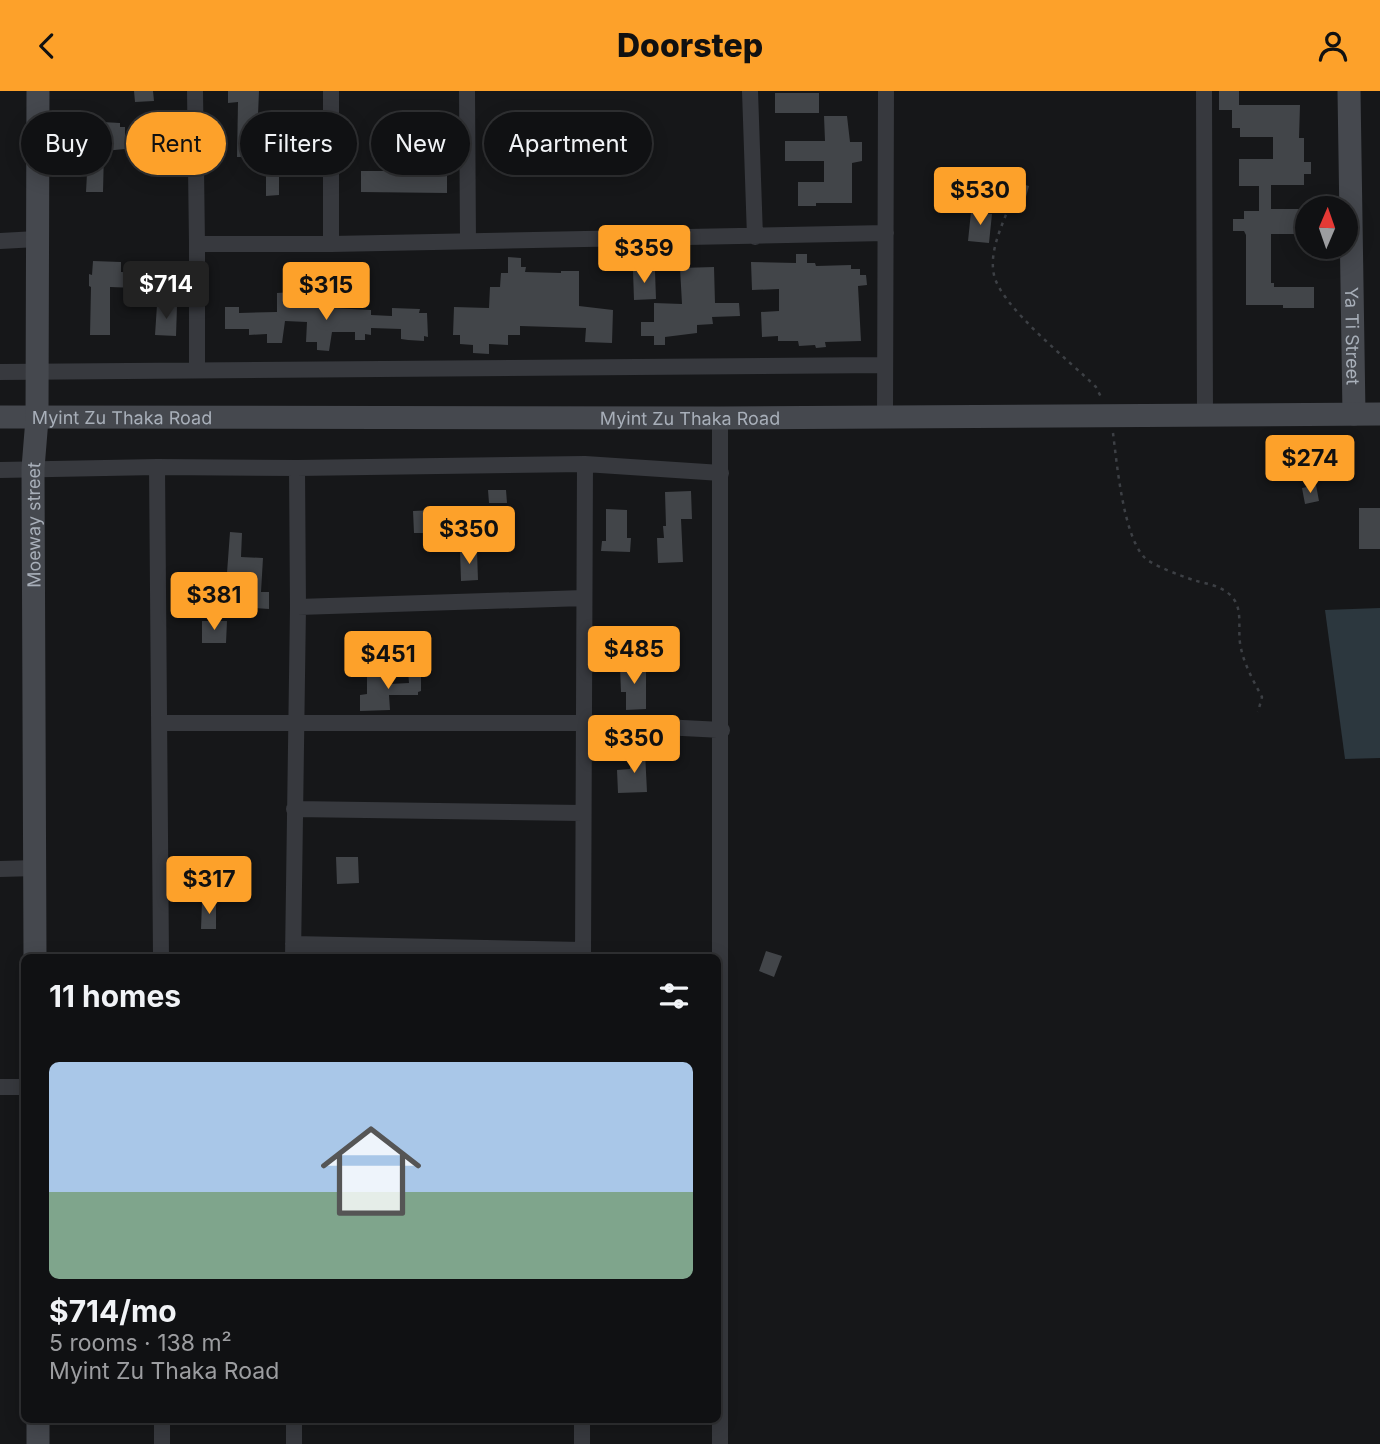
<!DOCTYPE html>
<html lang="en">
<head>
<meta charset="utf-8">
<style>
  body { margin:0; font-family:Inter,sans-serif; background:#191a1c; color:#f1f3f6; height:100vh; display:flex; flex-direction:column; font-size:26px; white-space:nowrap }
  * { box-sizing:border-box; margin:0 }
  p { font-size:23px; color:#9c9da0 }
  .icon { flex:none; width:38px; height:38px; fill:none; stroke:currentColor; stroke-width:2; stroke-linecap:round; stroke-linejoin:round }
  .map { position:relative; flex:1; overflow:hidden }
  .panel { position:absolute; left:21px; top:863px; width:700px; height:469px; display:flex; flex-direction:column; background:#101113; border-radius:10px; box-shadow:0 4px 18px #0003,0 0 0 2px #303133 }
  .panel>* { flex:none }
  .hud { position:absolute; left:21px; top:21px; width:700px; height:63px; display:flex; gap:14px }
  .needle { width:46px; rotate:2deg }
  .controls { position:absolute; left:1295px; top:105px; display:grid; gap:14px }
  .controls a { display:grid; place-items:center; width:63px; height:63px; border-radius:50%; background:#101113; box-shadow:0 4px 18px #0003,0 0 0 2px #303133; font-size:35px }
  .price { position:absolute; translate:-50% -60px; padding:0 16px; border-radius:7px; background:#fda12a; color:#111; font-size:23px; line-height:46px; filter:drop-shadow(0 2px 4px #0008) }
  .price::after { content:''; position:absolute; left:50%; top:42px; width:21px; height:16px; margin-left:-10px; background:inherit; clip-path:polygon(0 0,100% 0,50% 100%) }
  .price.selected { background:#222; color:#fff }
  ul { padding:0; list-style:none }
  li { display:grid; align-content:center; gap:14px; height:371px; padding:0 28px }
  li span { display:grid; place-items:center; height:217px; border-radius:10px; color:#555 }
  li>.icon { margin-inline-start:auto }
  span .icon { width:126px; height:126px; fill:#fffc; stroke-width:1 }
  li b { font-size:30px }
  h2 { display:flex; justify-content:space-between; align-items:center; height:84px; padding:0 28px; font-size:30px }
  .pill { padding:0 24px; border-radius:32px; background:#101113; box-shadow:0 4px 18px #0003,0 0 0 2px #303133; font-size:24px; line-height:63px }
  .pill.selected { background:#fda12a; color:#111 }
  header { display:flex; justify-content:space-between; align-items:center; height:91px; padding:0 28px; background:#fda12a; color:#111; font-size:32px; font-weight:800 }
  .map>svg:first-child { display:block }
</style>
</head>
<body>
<header><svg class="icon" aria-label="back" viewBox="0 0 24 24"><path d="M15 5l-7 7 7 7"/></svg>Doorstep<svg class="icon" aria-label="person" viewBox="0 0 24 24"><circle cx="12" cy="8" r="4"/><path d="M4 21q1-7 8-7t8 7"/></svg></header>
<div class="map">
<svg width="1380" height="1353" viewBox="0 0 1380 1353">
  <rect width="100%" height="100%" fill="#161719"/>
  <path fill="#2c373e" d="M1380,517v150l-35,1 -20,-149z"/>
  <path fill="#424549" d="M134,0h19l1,10 -19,1z
    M228,0h31l-2,48 40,1v8h3v16l-21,2v29l-13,1v-39h-29l1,-55 -10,1z
    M1219,0h20v14h61l-1,33h5v24h7v12h-7v11h-33v24h36v25h-36v49h3v4h40v21h-31v-3h-37v-70l-2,-4h-11v-12h11v-8h15v-25h-20v-27h34v-22h-33v-9h-8v-18h-13z
    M775,2h44v20h-44z
    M824,25h23l3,26h12v19l-10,2v40h-36v3h-18v-24h26v-21h-39v-20h40z
    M102,31l18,1v4h5v22l-21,2 -1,41h-17l3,-56h5v-7h8z
    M361,80h86v22l-86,-1z
    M1007,89l22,6 -5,18 -32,-9 3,-12 11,2z
    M971,121l21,2 -3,29 -21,-2z
    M796,163h11v9h8l1,3 35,-1v4h9v6h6l1,10 -9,1 3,55 -36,1 1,5 -10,1 -1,-3 -16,1 -1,-5h-20v-5l-16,1 -1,-25 18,-1v-22l-27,1 -1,-28 45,1z
    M508,166l13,1v9h5l-1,5 36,1v-2h18v35l34,4 -1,33 -27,-1 1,-14 -66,-2v9h-12v10l-19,-1v10l-16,-1v-8l-13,-1v-9h-7l1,-28 35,1 1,-21h10l1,-14h7z
    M93,170l28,1v10l44,1v22l-29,-1v-6l-26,-1v48h-20l1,-48 -2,-1v-12l3,1z
    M714,176l1,36h24l1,13 -28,1 1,7 -16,1v8l-32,4v8h-11v-9h-13v-14h13v-19l28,1 -2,-36z
    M633,180h22l1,28 -22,1z
    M292,201v14l79,4v5l21,1v-8l28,1 -1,4h8l1,24 -4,-1v5l-16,-1 -7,-1v-10l-30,-1v7l-6,-1v6h-10v-8h-23l-3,19 -12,-1v-8h-11l1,-20 -22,-1 -3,22h-15v-9l-18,1v-6h-24v-22h14v6l38,-1v-19z
    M157,214l20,1 -1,30 -21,-1z
    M1316,394l3,16 -14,3 -3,-16z
    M488,399h18l1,13h-18z
    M691,400l1,28h-11l2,43 -25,1 -1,-25h7l-1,-12h3l-1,-34z
    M1359,417h21v41h-21z
    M606,418l21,1v28h4l-1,14 -29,-1 1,-10h4z
    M435,419l1,23h-22l-1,-22z
    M230,441l12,1 -1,24 22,1 -2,34h8v17l-15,-1 -1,9 -20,-1v-21h-31v-21l25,-1z
    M460,460h17l1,29 -17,1z
    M202,530h25l-1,22h-24z
    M646,574v44l-20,1v-18h-5l-1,-26z
    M408,580h13v20l-3,1v3h-29l1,15 -30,1v-16l7,-1v-18l21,-1 1,9 20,-1z
    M631,661h14l2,40 -29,1 -1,-23 13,-1z
    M336,766h22l1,26 -22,1z
    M202,811h14v27h-15z
    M766,860l16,5 -8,21 -15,-6z"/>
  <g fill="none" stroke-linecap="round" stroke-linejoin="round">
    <path stroke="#3d4045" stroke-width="2.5" stroke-dasharray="3.5 5" stroke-linecap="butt" d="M1009,116c-8,21 -20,45 -15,68 7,32 77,87 102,112l5,10
      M1113,342c4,31 10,101 31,124 7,8 38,19 49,23 14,4 33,6 42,21 7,12 3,28 5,42 3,20 13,37 22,54l-4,15"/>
    <path stroke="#37393e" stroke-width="16" d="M195,0l2,153
      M467,0l1,149
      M750,0l5,146
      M1204,0l1,325
      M0,150l37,-2
      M331,153v-153
      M197,278v-125h134l555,-11
      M0,281l885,-7
      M885,326l1,-326
      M157,376l4,490
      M0,379l157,-3 140,1 288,-4 136,9
      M298,516l286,-9
      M160,632h424l138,7
      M294,718l289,4
      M0,778l36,-1
      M293,853l290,6
      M293,866l5,-350 -1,-139
      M583,866l2,-493
      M0,996h24
      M162,1328v25
      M294,1353v-25
      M582,1353v-25
      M720,1353v-1026"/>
    <g stroke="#45484e" stroke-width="23">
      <path id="s1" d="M1349,0l5,323"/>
      <path id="s2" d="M0,326l720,1 660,-4"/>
      <path id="s3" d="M35,866l-2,-489 4,-49 1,-328"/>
      <path d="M38,1328v25"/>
    </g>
  </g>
  <g text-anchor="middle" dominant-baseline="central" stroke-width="7" stroke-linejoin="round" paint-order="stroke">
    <g font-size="18" fill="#a8afb9" stroke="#111214">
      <text stroke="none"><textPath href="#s1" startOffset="245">Ya Ti Street</textPath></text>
      <text stroke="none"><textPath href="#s2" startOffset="122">Myint Zu Thaka Road</textPath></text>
      <text stroke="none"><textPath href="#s2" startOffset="690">Myint Zu Thaka Road</textPath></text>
      <text stroke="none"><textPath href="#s3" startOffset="432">Moeway street</textPath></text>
    </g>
  </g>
</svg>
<div class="controls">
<a><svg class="needle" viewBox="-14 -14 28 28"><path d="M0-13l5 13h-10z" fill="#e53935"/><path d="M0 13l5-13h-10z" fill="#9c9da0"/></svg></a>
</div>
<b class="price" style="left:980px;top:136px">$530</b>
<b class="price" style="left:644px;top:194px">$359</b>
<b class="price selected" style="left:166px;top:230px">$714</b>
<b class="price" style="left:326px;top:231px">$315</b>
<b class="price" style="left:1310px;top:404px">$274</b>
<b class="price" style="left:469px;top:475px">$350</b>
<b class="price" style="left:214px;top:541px">$381</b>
<b class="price" style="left:634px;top:595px">$485</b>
<b class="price" style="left:388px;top:600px">$451</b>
<b class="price" style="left:634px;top:684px">$350</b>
<b class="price" style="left:209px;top:825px">$317</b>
<div class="hud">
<a class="pill">Buy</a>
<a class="pill selected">Rent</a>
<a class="pill">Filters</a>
<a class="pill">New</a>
<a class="pill">Apartment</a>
</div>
<section class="panel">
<h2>11 homes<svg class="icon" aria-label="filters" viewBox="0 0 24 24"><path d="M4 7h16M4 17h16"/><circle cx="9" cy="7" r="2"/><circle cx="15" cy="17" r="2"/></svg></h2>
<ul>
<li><span style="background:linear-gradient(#a9c7e8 60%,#7fa58c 0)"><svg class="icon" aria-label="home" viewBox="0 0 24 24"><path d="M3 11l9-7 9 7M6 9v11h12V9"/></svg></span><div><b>$714/mo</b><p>5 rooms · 138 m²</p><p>Myint Zu Thaka Road</p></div></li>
</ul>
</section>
</div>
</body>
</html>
